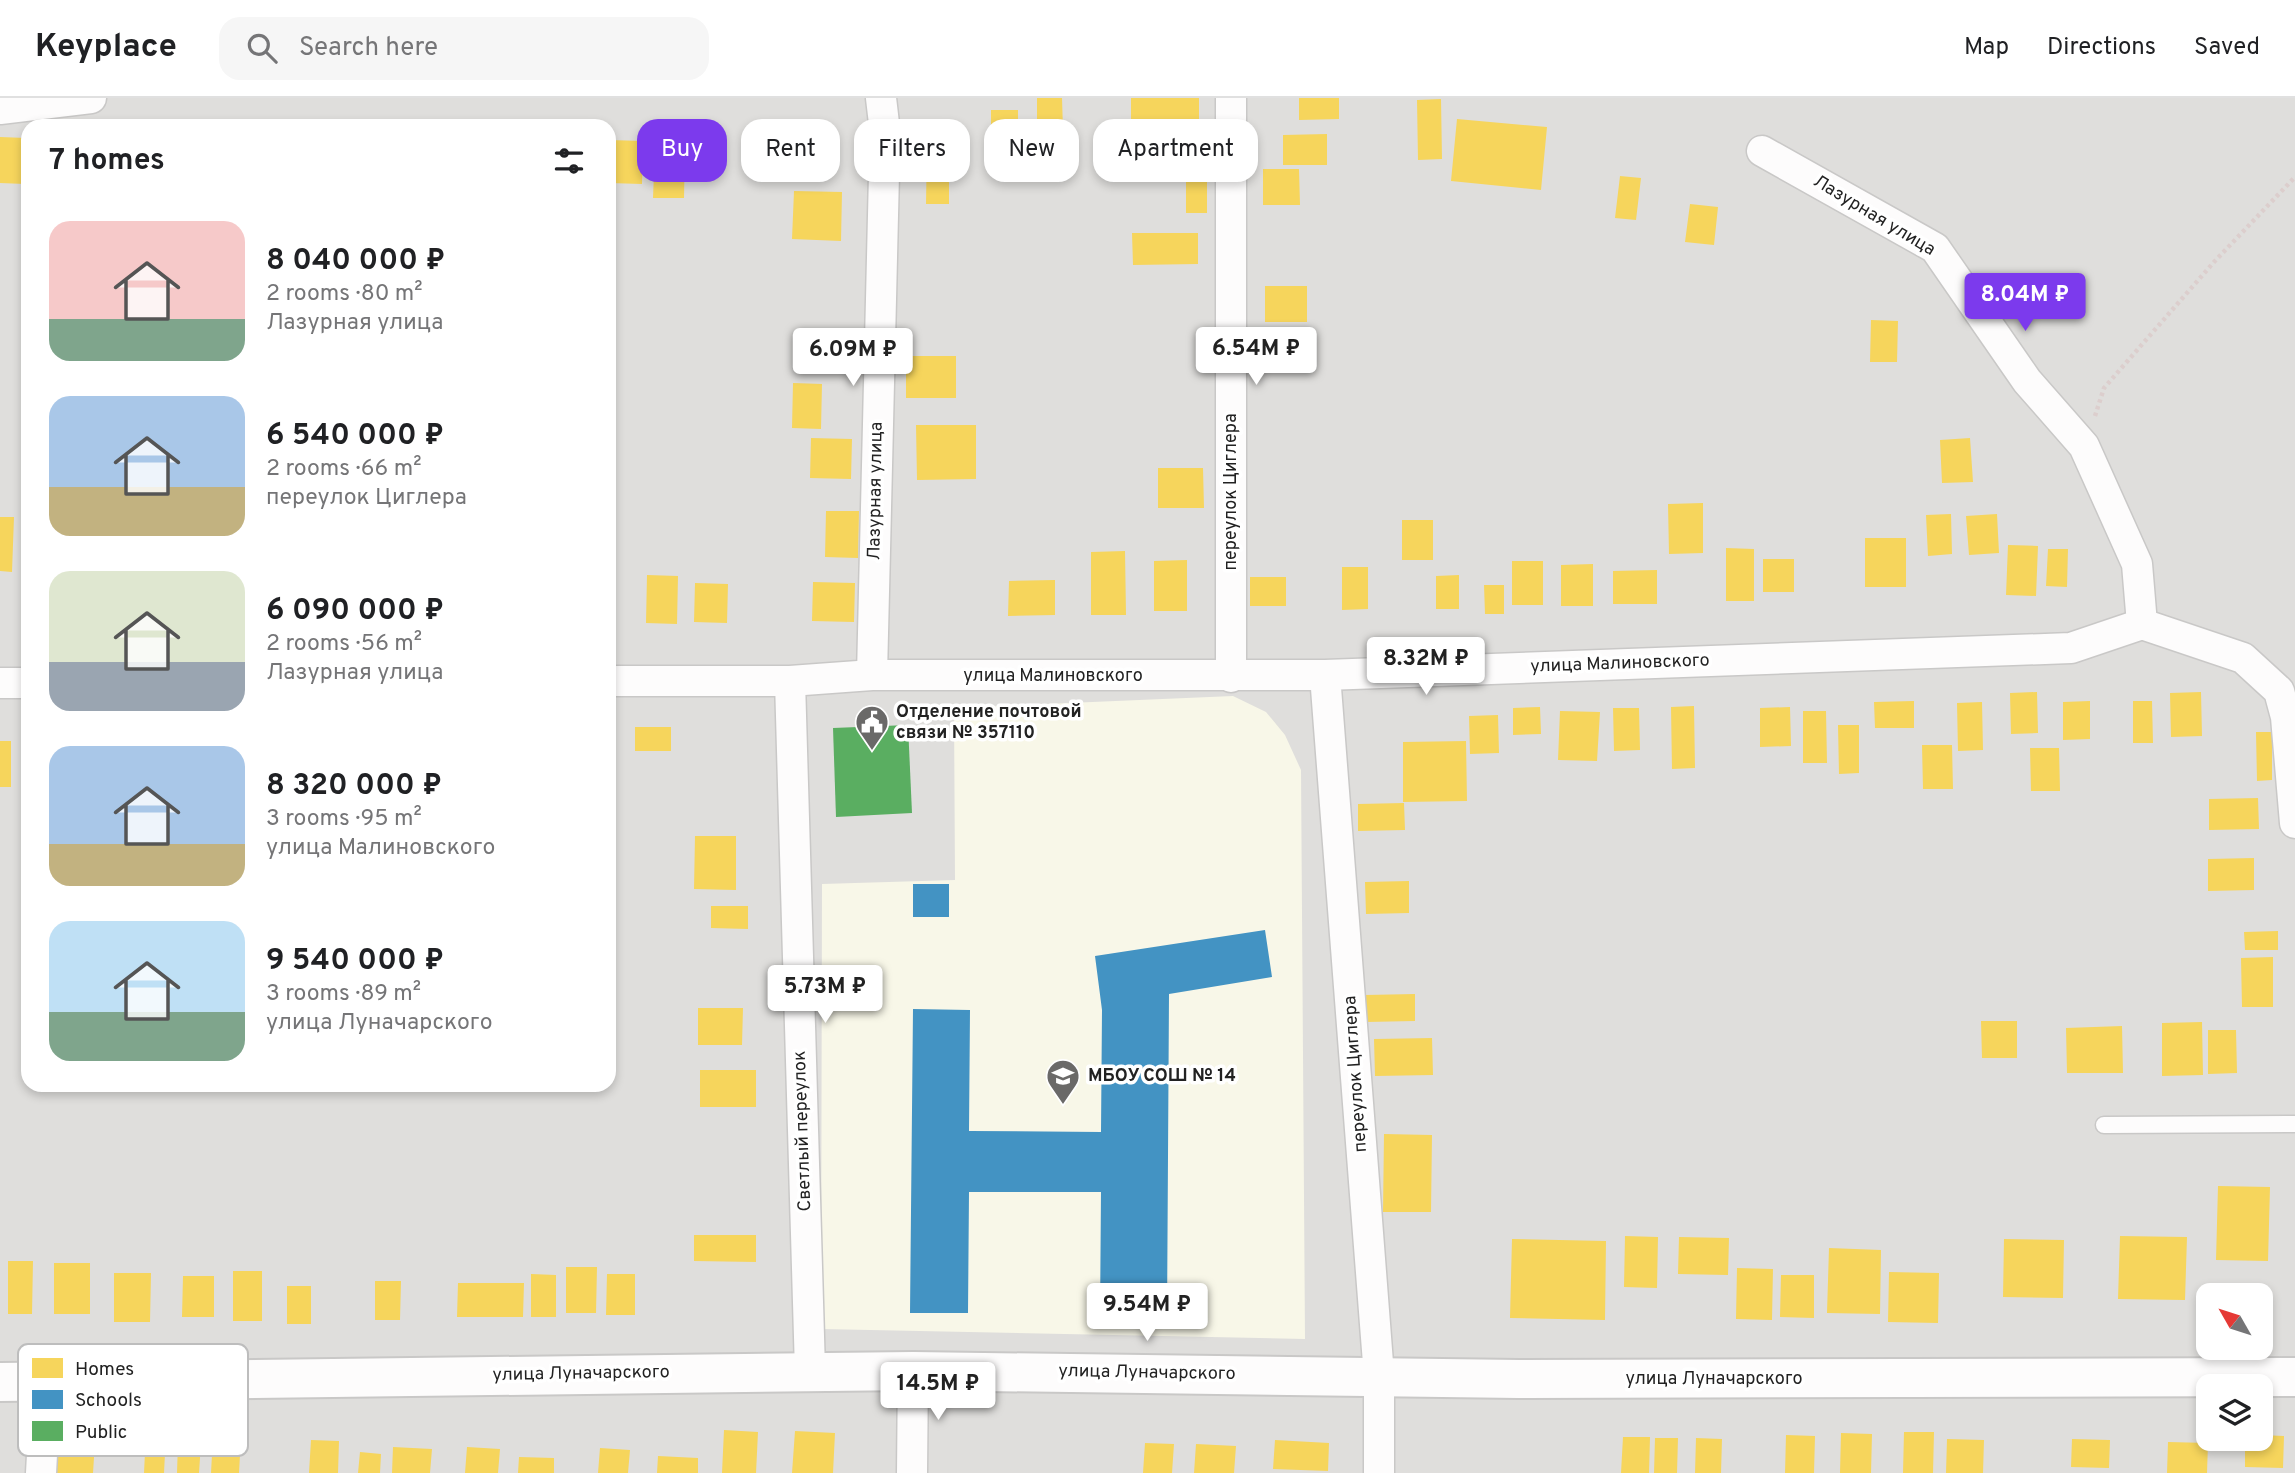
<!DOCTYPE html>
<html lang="en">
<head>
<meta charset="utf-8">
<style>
  body { margin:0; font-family:Overpass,sans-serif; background:#f6f6f6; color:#202124; height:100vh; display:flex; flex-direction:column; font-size:26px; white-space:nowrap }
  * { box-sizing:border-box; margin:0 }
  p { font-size:23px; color:#757577 }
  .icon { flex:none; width:38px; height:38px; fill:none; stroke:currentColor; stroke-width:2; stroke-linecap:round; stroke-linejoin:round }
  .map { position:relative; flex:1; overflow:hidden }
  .sheet { position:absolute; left:21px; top:21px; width:595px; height:973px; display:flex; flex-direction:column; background:#fff; border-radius:21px; box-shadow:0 4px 10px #0003 }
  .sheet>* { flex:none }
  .guide { position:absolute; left:637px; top:21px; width:665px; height:63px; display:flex; gap:14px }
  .needle { width:46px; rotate:309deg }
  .fabs { position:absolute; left:2196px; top:1185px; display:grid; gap:14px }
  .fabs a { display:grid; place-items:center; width:77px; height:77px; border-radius:14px; background:#fff; box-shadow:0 4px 10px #0003; font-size:35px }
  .price { position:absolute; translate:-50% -60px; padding:0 16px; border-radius:7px; background:#fff; color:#222; font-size:23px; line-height:46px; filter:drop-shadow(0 2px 4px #0008) }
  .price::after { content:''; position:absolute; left:50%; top:42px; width:21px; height:16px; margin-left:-10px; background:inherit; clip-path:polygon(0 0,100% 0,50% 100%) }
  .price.on { background:#7c3aed; color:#fff }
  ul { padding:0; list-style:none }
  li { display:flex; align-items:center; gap:21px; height:175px; padding:0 28px }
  li span { display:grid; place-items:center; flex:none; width:196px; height:140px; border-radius:21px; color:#555 }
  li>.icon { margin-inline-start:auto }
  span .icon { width:84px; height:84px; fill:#fffc; stroke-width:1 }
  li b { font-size:30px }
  h2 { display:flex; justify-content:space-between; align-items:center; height:84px; padding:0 28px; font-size:30px }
  .chip { padding:0 24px; border-radius:21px; background:#fff; box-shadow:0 4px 10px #0003; font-size:24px; line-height:63px }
  .chip.on { background:#7c3aed; color:#fff }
  header { display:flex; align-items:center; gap:42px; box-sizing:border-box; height:98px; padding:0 35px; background:#fff; border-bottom:2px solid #e0e0e0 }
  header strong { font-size:33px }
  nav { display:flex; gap:38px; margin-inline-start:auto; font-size:24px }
  .search { width:490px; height:63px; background:#f6f6f6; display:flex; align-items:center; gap:18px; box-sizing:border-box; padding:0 24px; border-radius:21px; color:#757577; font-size:26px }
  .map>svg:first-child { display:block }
</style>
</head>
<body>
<header>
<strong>Keyplace</strong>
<div class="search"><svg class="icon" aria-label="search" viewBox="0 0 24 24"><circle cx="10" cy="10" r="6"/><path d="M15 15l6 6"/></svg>Search here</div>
<nav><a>Map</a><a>Directions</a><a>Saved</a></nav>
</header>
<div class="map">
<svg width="2295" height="1375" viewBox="0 0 2295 1375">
  <rect width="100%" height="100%" fill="#f0eeeb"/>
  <path fill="#dfdedc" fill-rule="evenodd" d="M0,0h2295v1375h-2295zM28,28h581v959h-581zM2208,1197h53v53h-53zM2208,1288h53v52h-53z"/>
  <path fill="#f8f7e8" d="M1233,598l33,16 19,23 16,35 4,569 -484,-10 1,-445 133,-4 -1,-172z"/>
  <path fill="#f6d55c" d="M1037,0h25l1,31h-26z
    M1131,0h68v30l-68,1z
    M1299,0h40v21l-40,1z
    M1441,1l1,60 -24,1 -1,-60z
    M991,12h27v41h-27z
    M1457,21l90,8 -6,63 -90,-9z
    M799,36l35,1 -2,42h-34z
    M1327,36v31h-44v-30z
    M0,39l26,1 -1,46 -25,-1z
    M609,42l34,1 -1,43 -33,-1z
    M927,44h22v62h-23z
    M655,49l30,1 -1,50h-31z
    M1186,59h21v56h-21z
    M1263,71h36l1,36h-37z
    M1620,78l21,2 -5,42 -21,-2z
    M794,93l48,1 -1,49 -49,-2z
    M1690,106l28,3 -4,38 -29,-3z
    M1132,135h66v31l-65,1z
    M1265,188h42v36h-42z
    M1871,222l27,1 -1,41h-27z
    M906,258h50v42h-50z
    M793,285l29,1 -1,45 -29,-1z
    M916,327h60v54l-59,1z
    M811,340l41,1 -1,40 -41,-1z
    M1970,340l3,44 -31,1 -2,-43z
    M1158,370h45l1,40h-46z
    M1703,405v50l-34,1 -1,-50z
    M826,413h33l-1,47 -33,-1z
    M1951,416l1,40 -24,2 -2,-41z
    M1997,416l2,39 -30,2 -3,-39z
    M0,419h14l-2,55 -12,-1z
    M1402,422h31v40h-31z
    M1865,440h41v49h-41z
    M2008,447l30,1 -2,50 -30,-1z
    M1726,450l28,1v52h-28z
    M2048,451h20l-1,38 -21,-1z
    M1125,453l1,64h-35v-63z
    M1763,461h31v33h-31z
    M1187,462v51h-33v-50z
    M1512,463h31v44h-31z
    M1593,466v42h-32v-41z
    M1342,469h26v42l-26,1z
    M1657,472v34h-44v-33z
    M647,477l31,1 -1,48 -31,-1z
    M1459,477v34h-23v-33z
    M1250,479h36v29h-36z
    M1055,482v35l-47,1 1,-35z
    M813,484l42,1 -1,39 -42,-1z
    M695,485l33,1 -1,39 -33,-1z
    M23,487h5v50h-6z
    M1484,487h20v29h-19z
    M2037,594l1,41 -27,1 -1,-41z
    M2201,594l1,44 -31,1 -1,-44z
    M1914,603v27h-39l-1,-26z
    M2090,603v38l-27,1v-38z
    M2133,603h19l1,42h-20z
    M1982,604l1,48 -25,1 -1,-48z
    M1694,608l1,62 -23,1 -1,-62z
    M1540,609l1,27 -28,1v-27z
    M1790,609l1,39 -31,1v-39z
    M1613,610h26l1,42 -26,1z
    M1560,613l40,1 -3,49 -39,-1z
    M1803,613h23l1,52h-24z
    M1498,617l1,38 -29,1 -1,-38z
    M1838,627h21v48l-20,1z
    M635,629h36v24h-36z
    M2256,634h16v48l-15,1z
    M0,643h11v46h-11z
    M1466,643l1,60 -64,1v-60z
    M1922,647h30l1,44h-30z
    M2030,650h29l1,43h-29z
    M2258,700l1,31 -50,1v-31z
    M1404,705l1,27 -47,1v-27z
    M695,738h41v54l-42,-1z
    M2254,760v32l-46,1v-32z
    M1409,783v32l-43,1 -1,-32z
    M711,808h37v23l-37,-1z
    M2278,833v19h-33l-1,-18z
    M2273,859v50h-31l-1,-49z
    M1415,896v27l-49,1 -1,-27z
    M698,910h45l-1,37h-44z
    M1981,923h36v37h-35z
    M2202,924l1,53 -41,1v-53z
    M2122,928l1,47h-56l-1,-45z
    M2208,932h28l1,43 -29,1z
    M1432,940l1,37 -58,1 -1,-37z
    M700,972h56v37h-56z
    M1384,1036l48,1 -1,77h-48z
    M2218,1088l52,1 -2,74 -52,-1z
    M694,1137h62v27l-62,-1z
    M1625,1138l33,1 -1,51 -33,-1z
    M2120,1138l67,1 -2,63 -67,-1z
    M1679,1139l50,1 -1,37 -50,-1z
    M1512,1141l94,2 -1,79 -95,-2z
    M2004,1141l60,1 -1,58 -60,-1z
    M1829,1150l52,2 -1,64 -53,-1z
    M8,1163h25l-1,53h-24z
    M54,1165h36v51h-36z
    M566,1169h31l-1,46h-30z
    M1737,1170l36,1 -1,51 -36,-1z
    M233,1173h29v50h-29z
    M1889,1174l50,1 -1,50 -50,-1z
    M114,1175h37l-1,49h-36z
    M531,1176l25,1v42h-25z
    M607,1176h28v41h-29z
    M1781,1177h33v43l-34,-1z
    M183,1178h31v41h-32z
    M375,1183h26l-1,39h-25z
    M458,1185h66l-1,34h-66z
    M287,1188h24v38h-24z
    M724,1332l34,2 -2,41h-34z
    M795,1333l40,2 -2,40h-41z
    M146,1334l20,1 -2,40h-20z
    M1904,1334h30l-1,41h-30z
    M1841,1335l31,1 -1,39h-31z
    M1786,1337l29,1 -1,37h-29z
    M2261,1337l23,1 -1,32 -38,-1v-29h16z
    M213,1338l28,1 -2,36h-28z
    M1623,1339h27l-1,36h-28z
    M1655,1340h23l-1,35h-23z
    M1696,1340l26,1 -1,34h-26z
    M1947,1341l37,1 -1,33h-37z
    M2072,1341l38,1 -1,28 -38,-1z
    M57,1342l38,2 -2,31h-38z
    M311,1342l28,1 -1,32h-29z
    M1275,1342l54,3 -1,28 -55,-2z
    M178,1344l23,1 -2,30h-22z
    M2168,1344l40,1 -1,30h-40z
    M1145,1345l29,1 -2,29h-29z
    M1196,1346l40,2 -2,27h-40z
    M393,1349l39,2 -2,24h-38z
    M467,1349l33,2 -2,24h-33z
    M600,1350l30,2 -2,23h-30z
    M360,1354l21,2 -1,19h-22z
    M658,1358l40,2v15h-41z
    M519,1359l35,1v15h-36z"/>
  <path fill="#4393c3" d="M913,786h36v33h-36z
    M1265,832l7,47 -103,17 -2,325h-67l1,-127h-132l-1,121h-58l3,-304 57,1 -1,121 132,1 1,-122 -7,-54z"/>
  <path fill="#5aae61" d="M908,627l4,88 -76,4 -3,-89z"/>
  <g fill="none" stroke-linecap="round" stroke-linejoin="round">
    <defs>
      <path id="service" d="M2104,1027l191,-1"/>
      <path id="minor" d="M1231,0v579
        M0,11l91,-11
        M1762,53l173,97 92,133 57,65 53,118 5,60
        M872,577l13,-543 -4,-34
        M1325,577l54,701v97
        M609,583h181l82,-6h453l746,-27 71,-24 101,34 36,33 7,26 9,106
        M790,583l20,690
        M0,585h28
        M41,1375l5,-92
        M912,1375l1,-102"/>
      <path id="tertiary" d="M0,1284l913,-11 606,8 776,-2"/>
    </defs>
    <use href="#service" stroke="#c9c8c7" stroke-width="19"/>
    <use href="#minor" stroke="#c9c8c7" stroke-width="33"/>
    <use href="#tertiary" stroke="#c9c8c7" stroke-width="42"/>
    <path stroke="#dccecd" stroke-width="4.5" stroke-dasharray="3.5 3.5" stroke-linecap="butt" d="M2095,318l9,-28 110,-126 81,-85"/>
    <use href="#service" stroke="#fdfcfc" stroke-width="16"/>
    <use href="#minor" stroke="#fdfcfc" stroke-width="30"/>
    <use href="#tertiary" stroke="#fdfcfc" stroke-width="38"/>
  </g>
  <defs>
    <symbol id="civic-pin" viewBox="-11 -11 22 30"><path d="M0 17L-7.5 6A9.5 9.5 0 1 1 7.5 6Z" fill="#6a6968" stroke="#fff"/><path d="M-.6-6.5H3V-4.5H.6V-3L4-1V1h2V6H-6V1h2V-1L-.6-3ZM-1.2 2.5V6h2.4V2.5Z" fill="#fff"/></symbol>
    <symbol id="school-pin" viewBox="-11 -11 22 30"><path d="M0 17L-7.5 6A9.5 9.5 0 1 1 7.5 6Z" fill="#6a6968" stroke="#fff"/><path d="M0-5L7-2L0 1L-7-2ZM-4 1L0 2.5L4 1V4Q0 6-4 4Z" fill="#fff"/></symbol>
  </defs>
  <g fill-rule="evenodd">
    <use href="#civic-pin" x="853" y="605" width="38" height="52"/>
    <use href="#school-pin" x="1044" y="959" width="38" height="52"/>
  </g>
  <g text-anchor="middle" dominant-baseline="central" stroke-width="7" stroke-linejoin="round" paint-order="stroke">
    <g font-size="18" fill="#222" stroke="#fff">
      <text transform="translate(1874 118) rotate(31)">Лазурная улица</text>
      <text transform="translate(876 393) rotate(-89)">Лазурная улица</text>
      <text transform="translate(1231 394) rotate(-90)">переулок Циглера</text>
      <text transform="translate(1620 566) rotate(-2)">улица Малиновского</text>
      <text x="1053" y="578">улица Малиновского</text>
      <text transform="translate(1356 976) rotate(-94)">переулок Циглера</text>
      <text transform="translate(803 1033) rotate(-92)">Светлый переулок</text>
      <text transform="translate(1147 1275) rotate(1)">улица Луначарского</text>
      <text transform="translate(581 1276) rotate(-1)">улица Луначарского</text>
      <text x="1714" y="1281">улица Луначарского</text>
    </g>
    <g font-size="18" font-weight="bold" fill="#222" stroke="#fff" text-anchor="start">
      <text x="896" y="614">Отделение почтовой<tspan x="896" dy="21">связи № 357110</tspan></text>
      <text x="1088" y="978">МБОУ СОШ № 14</text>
    </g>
  </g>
  <rect x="18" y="1246" width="230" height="112" rx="10" fill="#fff" stroke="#bdbdbd" stroke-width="2"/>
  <rect x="32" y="1260" width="31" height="20" fill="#f6d55c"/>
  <rect x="32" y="1292" width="31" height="19" fill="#4393c3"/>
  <rect x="32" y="1323" width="31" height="20" fill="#5aae61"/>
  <g font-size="19" fill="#222">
    <text x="75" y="1277">Homes</text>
    <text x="75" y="1308">Schools</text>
    <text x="75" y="1340">Public</text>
  </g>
</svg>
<div class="fabs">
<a><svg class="needle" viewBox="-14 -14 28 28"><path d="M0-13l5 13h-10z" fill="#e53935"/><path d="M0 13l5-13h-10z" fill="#757577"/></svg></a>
<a><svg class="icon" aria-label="layers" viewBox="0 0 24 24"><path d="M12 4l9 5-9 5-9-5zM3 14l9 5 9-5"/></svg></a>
</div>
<b class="price on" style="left:2025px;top:235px">8.04M ₽</b>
<b class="price" style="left:1256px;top:289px">6.54M ₽</b>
<b class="price" style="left:853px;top:290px">6.09M ₽</b>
<b class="price" style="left:1426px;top:599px">8.32M ₽</b>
<b class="price" style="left:825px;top:927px">5.73M ₽</b>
<b class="price" style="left:1147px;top:1245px">9.54M ₽</b>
<b class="price" style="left:938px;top:1324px">14.5M ₽</b>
<div class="guide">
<a class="chip on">Buy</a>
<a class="chip">Rent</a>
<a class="chip">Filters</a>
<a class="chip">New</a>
<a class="chip">Apartment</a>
</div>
<section class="sheet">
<h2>7 homes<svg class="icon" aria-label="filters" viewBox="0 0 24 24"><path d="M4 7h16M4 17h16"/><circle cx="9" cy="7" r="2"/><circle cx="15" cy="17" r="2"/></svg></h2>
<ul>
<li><span style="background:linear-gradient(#f6c9c9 70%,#7fa58c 0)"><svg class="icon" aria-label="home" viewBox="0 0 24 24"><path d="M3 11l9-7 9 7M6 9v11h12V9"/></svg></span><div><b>8 040 000 ₽</b><p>2 rooms · 80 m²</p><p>Лазурная улица</p></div></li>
<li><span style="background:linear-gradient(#a9c7e8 65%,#c2b280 0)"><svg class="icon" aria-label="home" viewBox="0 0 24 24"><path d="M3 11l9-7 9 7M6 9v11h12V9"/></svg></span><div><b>6 540 000 ₽</b><p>2 rooms · 66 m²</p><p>переулок Циглера</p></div></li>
<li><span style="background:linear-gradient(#dfe7d0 65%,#9aa5b1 0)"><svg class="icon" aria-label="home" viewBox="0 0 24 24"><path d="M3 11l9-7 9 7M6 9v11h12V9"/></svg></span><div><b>6 090 000 ₽</b><p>2 rooms · 56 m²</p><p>Лазурная улица</p></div></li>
<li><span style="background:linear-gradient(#a9c7e8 70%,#c2b280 0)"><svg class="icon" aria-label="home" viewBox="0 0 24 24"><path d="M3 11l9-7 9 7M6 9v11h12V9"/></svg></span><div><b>8 320 000 ₽</b><p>3 rooms · 95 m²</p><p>улица Малиновского</p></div></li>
<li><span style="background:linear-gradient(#bfe0f5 65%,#7fa58c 0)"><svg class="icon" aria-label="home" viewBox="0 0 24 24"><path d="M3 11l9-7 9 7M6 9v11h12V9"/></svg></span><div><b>9 540 000 ₽</b><p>3 rooms · 89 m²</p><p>улица Луначарского</p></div></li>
</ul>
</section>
</div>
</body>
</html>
